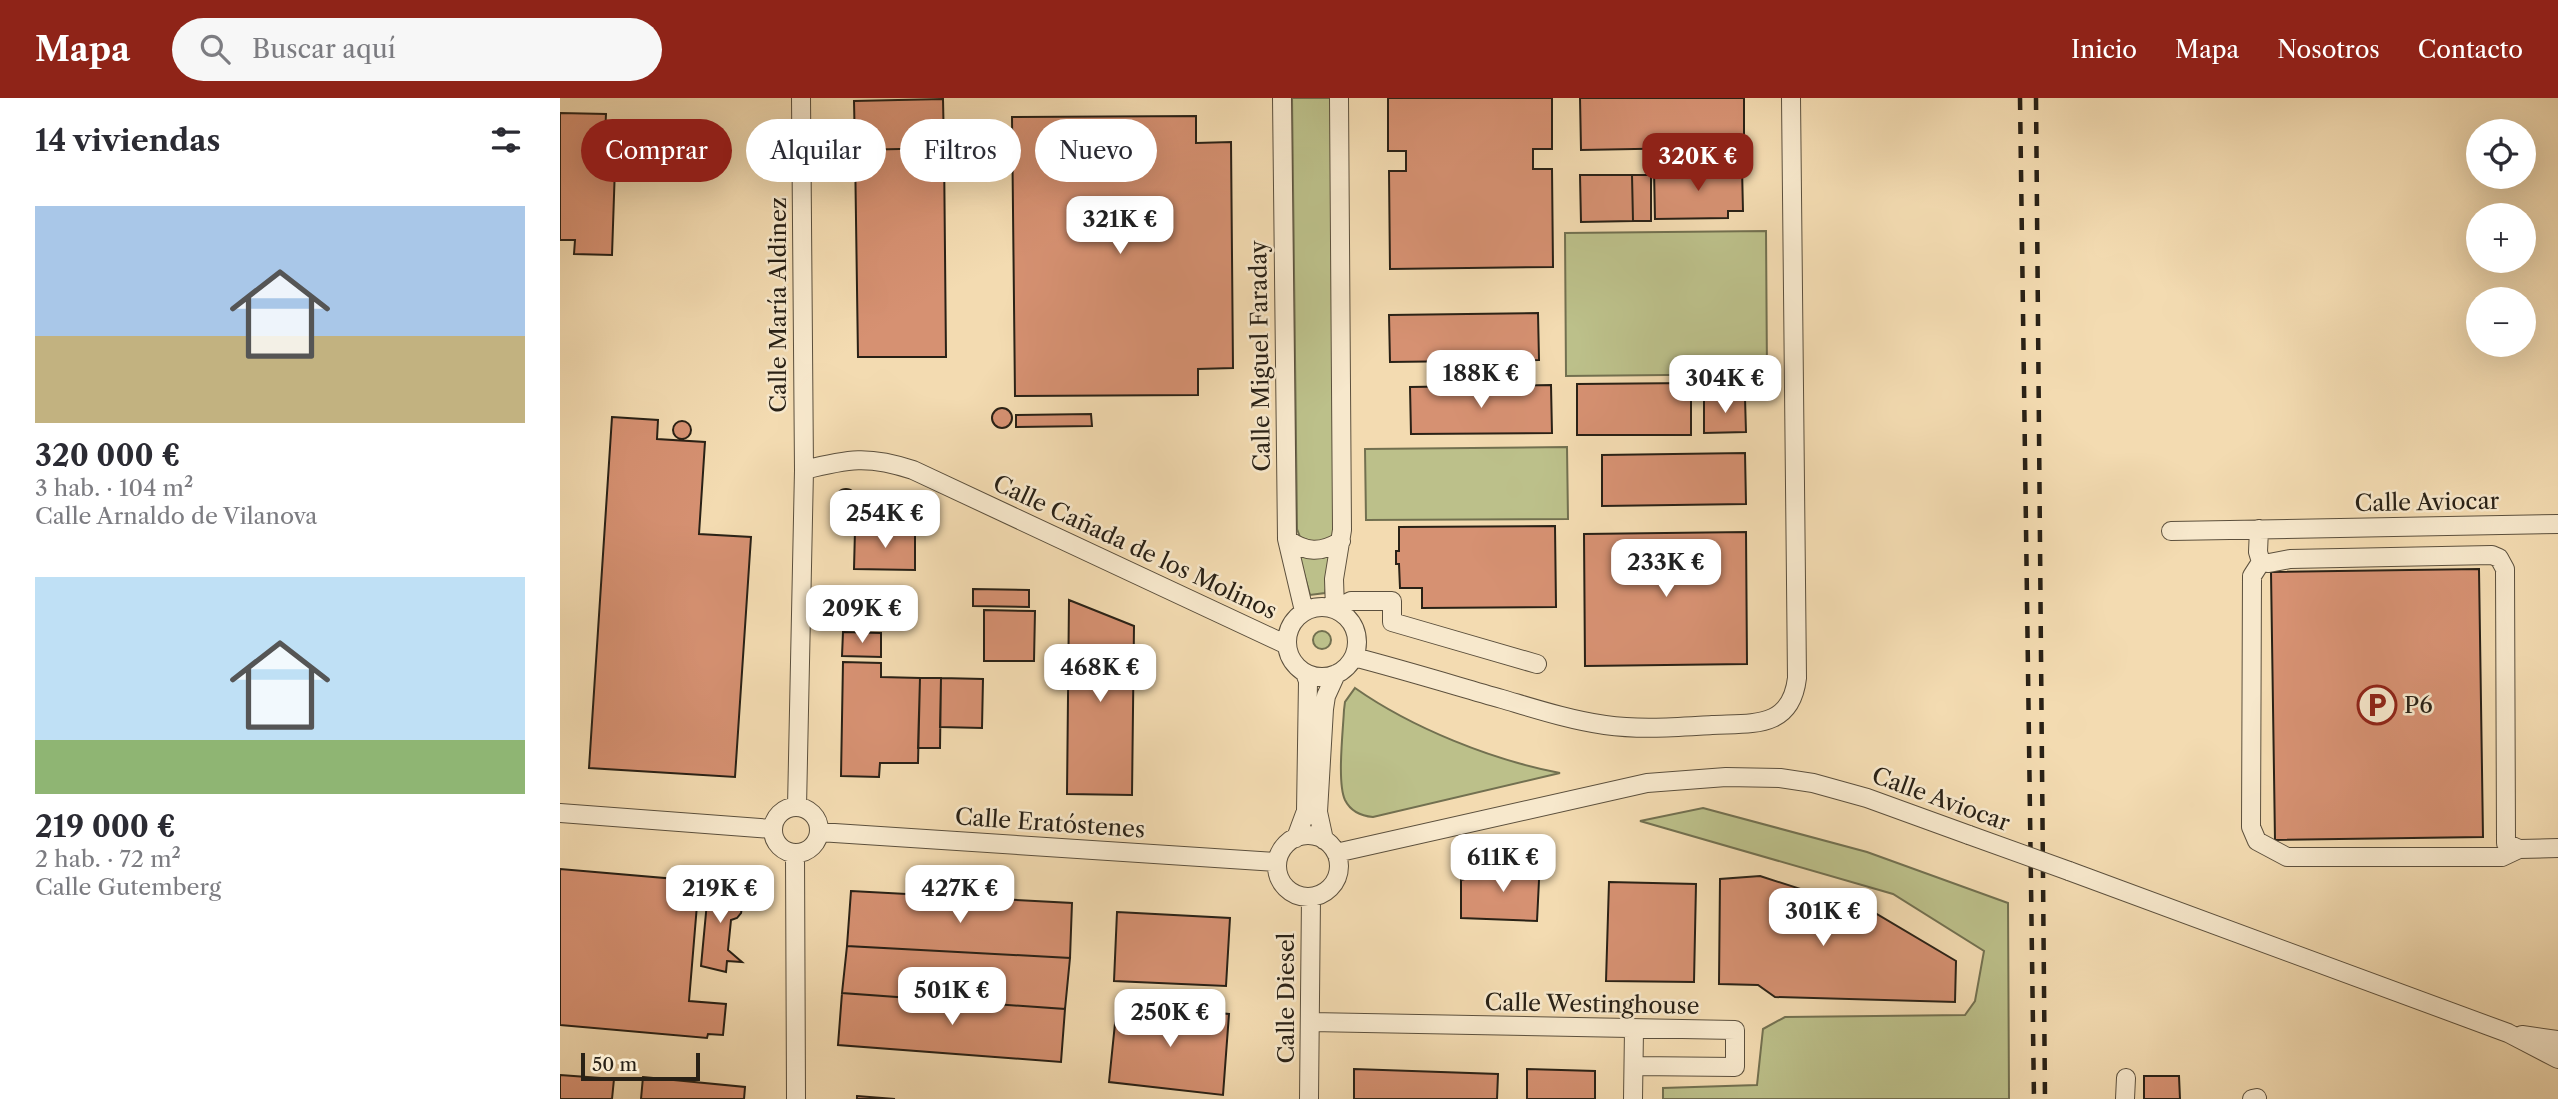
<!DOCTYPE html>
<html lang="es">
<head>
<meta charset="utf-8">
<style>
  body { margin:0; font-family:"Libre Caslon Text",serif; background:#f7f7f7; color:#2b2b33; height:100vh; display:flex; flex-direction:column; font-size:26px; white-space:nowrap }
  * { box-sizing:border-box; margin:0 }
  p { font-size:23px; color:#7c7c81 }
  .icon { flex:none; width:38px; height:38px; fill:none; stroke:currentColor; stroke-width:2; stroke-linecap:round; stroke-linejoin:round }
  .map { position:relative; flex:1; overflow:hidden }
  .drawer { display:flex; flex-direction:column; background:#fff; width:560px }
  .drawer>* { flex:none }
  .hud { position:absolute; left:21px; top:21px; width:665px; height:63px; display:flex; gap:14px }
  .buttons { position:absolute; left:1906px; top:21px; display:grid; gap:14px }
  .buttons a { display:grid; place-items:center; width:70px; height:70px; border-radius:50%; background:#fff; box-shadow:0 7px 28px #0002; font-size:35px }
  .scale { position:absolute; left:21px; bottom:18px; width:119px; box-sizing:border-box; padding-left:7px; border:4px solid #292116; border-top:0; font-size:19px; line-height:24px; white-space:nowrap; color:#292116; -webkit-text-stroke:5px #f7e8cc; paint-order:stroke }
  .price { position:absolute; translate:-50% -60px; padding:0 16px; border-radius:14px; background:#fff; color:#222; font-size:23px; line-height:46px; filter:drop-shadow(0 2px 4px #0008) }
  .price::after { content:''; position:absolute; left:50%; top:42px; width:21px; height:16px; margin-left:-10px; background:inherit; clip-path:polygon(0 0,100% 0,50% 100%) }
  .price.selected { background:#8f2418; color:#fff }
  ul { padding:0; list-style:none }
  li { display:grid; align-content:center; gap:14px; height:371px; padding:0 35px }
  li span { display:grid; place-items:center; height:217px; border-radius:0px; color:#555 }
  li>.icon { margin-inline-start:auto }
  span .icon { width:126px; height:126px; fill:#fffc; stroke-width:1 }
  li b { font-size:30px }
  h2 { display:flex; justify-content:space-between; align-items:center; height:84px; padding:0 35px; font-size:30px }
  .tag { padding:0 24px; border-radius:32px; background:#fff; box-shadow:0 7px 28px #0002; font-size:24px; line-height:63px }
  .tag.selected { background:#8f2418; color:#fff }
  header { display:flex; align-items:center; gap:42px; box-sizing:border-box; height:98px; padding:0 35px; background:#8f2418; color:#fff }
  header strong { font-size:33px }
  nav { display:flex; gap:38px; margin-inline-start:auto; font-size:24px }
  .search { width:490px; height:63px; background:#f7f7f7; display:flex; align-items:center; gap:18px; box-sizing:border-box; padding:0 24px; border-radius:38px; color:#7c7c81; font-size:26px }
  main { display:flex; flex:1; min-height:0 }
  .map>svg:first-child { display:block }
</style>
</head>
<body>
<header>
<strong>Mapa</strong>
<div class="search"><svg class="icon" aria-label="search" viewBox="0 0 24 24"><circle cx="10" cy="10" r="6"/><path d="M15 15l6 6"/></svg>Buscar aquí</div>
<nav><a>Inicio</a><a>Mapa</a><a>Nosotros</a><a>Contacto</a></nav>
</header>
<main>
<section class="drawer">
<h2>14 viviendas<svg class="icon" aria-label="filters" viewBox="0 0 24 24"><path d="M4 7h16M4 17h16"/><circle cx="9" cy="7" r="2"/><circle cx="15" cy="17" r="2"/></svg></h2>
<ul>
<li><span style="background:linear-gradient(#a9c7e8 60%,#c2b280 0)"><svg class="icon" aria-label="home" viewBox="0 0 24 24"><path d="M3 11l9-7 9 7M6 9v11h12V9"/></svg></span><div><b>320 000 €</b><p>3 hab. · 104 m²</p><p>Calle Arnaldo de Vilanova</p></div></li>
<li><span style="background:linear-gradient(#bfe0f5 75%,#8fb573 0)"><svg class="icon" aria-label="home" viewBox="0 0 24 24"><path d="M3 11l9-7 9 7M6 9v11h12V9"/></svg></span><div><b>219 000 €</b><p>2 hab. · 72 m²</p><p>Calle Gutemberg</p></div></li>
</ul>
</section>
<div class="map">
<svg width="1998" height="1001" viewBox="0 0 1998 1001">
  <rect width="100%" height="100%" fill="#f3dbb1"/>
  <filter id="stains"><feTurbulence type="fractalNoise" baseFrequency=".00286" numOctaves="4"/><feColorMatrix values="0 0 0 0 .2 0 0 0 0 .09 0 0 0 0 .02 0 0 0 .5 -.17"/></filter>
  <radialGradient id="worn" r=".72"><stop offset=".6" stop-color="#630" stop-opacity="0"/><stop offset="1" stop-color="#630" stop-opacity=".3"/></radialGradient>
  <path fill="#bcc08a" stroke="#727050" stroke-width="2" d="M732,0h40l4,428 -4,12c-12,5 -20,5 -32,-1l-3,-8z
    M1206,133l1,143 -201,2 -1,-143z
    M1007,349l1,72 -202,1 -1,-71z
    M773,456l-8,39 -15,2 -11,-39 24,2z
    M753 542a9 9 0 1 1 18 0a9 9 0 1 1-18 0Z
    M795,590c57,40 137,72 205,85l-187,44c-12,-1 -22,-5 -28,-17 -8,-17 -2,-69 -1,-90l1,-8z
    M1143,710l164,44 141,51 1,196h-346v-11l94,-3 6,-56 22,-12 180,-2 10,-14 9,-50 -91,-57 -253,-73z"/>
  <path fill="#d69172" stroke="#292116" stroke-width="2" d="M828,0h164v51h-19v20h19l1,98 -163,2 -1,-98h17v-20h-18z
    M1020,0h164v49l-163,3z
    M383,1l1,49 -89,2 -1,-49z
    M0,15l46,1 -1,22 11,1 -4,118 -38,-1 1,-14h-15z
    M636,18v27l35,-1 2,226 -35,1v26l-183,1 -3,-279z
    M384,50l2,209h-88l-3,-207z
    M1182,70l1,43h-15v7l-73,1 -1,-50z
    M1020,77h52l1,46 -52,1z
    M1072,77h19v46h-18z
    M978,215l1,47 -149,2 -1,-47z
    M1131,285v52h-114v-51z
    M991,287l1,48 -141,1 -1,-47z
    M1144,300h41l1,34 -42,1z
    M432 320a10 10 0 1 1 20 0a10 10 0 1 1-20 0Z
    M531,316l1,12 -76,1v-12z
    M52,319l46,3 -1,19 48,3 -6,92 52,3 -16,240 -146,-9z
    M113 332a9 9 0 1 1 18 0a9 9 0 1 1-18 0Z
    M1185,355l1,51 -144,2v-51z
    M276 401a10 10 0 1 1 20 0a10 10 0 1 1-20 0Z
    M995,428l1,81 -134,1v-20h-22l-1,-24h-3v-13h3v-24z
    M295,432l60,1v39l-61,-1z
    M1186,434l1,132 -162,2 -1,-132z
    M1919,471l4,268 -208,3 -4,-268z
    M413,491l56,1v17l-56,-1z
    M509,502l65,26 -2,169 -65,-1z
    M424,512l51,1 -1,50h-50z
    M283,534l38,1v24l-39,-1z
    M283,564l38,1v14l39,1 -2,85h-38l-1,14 -38,-1z
    M360,580h21l-1,70h-22z
    M381,580l42,1 -1,49 -42,-1z
    M980,762l-3,61 -76,-3v-38z
    M0,771l139,12 -10,120 37,3 -3,31 -15,-1 -1,4 -147,-13z
    M1200,778l115,37 81,48 -1,41 -180,-5 -17,-12 -39,-1 1,-105z
    M149,783l25,2 -1,11 10,8 -2,11 -4,5 -6,2 -3,30 14,12 -15,-1 -1,11 -25,-6z
    M1049,784l87,2 -2,98 -88,-1z
    M291,793l221,12 -2,55 -223,-12z
    M557,814l113,6 -4,68 -112,-5z
    M287,848l223,12 -5,51 -223,-16z
    M282,895l223,16 -4,53 -223,-17z
    M557,906l112,10 -6,81 -114,-13z
    M794,971l144,5 -1,25h-143z
    M967,971l68,2v28h-68z
    M0,977l54,4 -2,20h-52z
    M1584,978h35l1,23h-36z
    M83,979l102,10 -1,12h-103z
    M297,998l38,3h-38z"/>
  <g fill="none" stroke-linecap="round" stroke-linejoin="round">
    <defs>
      <path id="minor" d="M722,0l5,441 17,72
        M244,372c44,-11 64,-15 109,0l374,175
        M1699,431l-1,23 3,10 -9,14 -1,251 6,14 30,16h215l17,-8
        M1611,433l387,-7
        M727,441c19,14 34,14 54,2
        M1701,464l8,1 21,-4 202,-4 7,3 6,11 1,274 13,6 39,-1
        M727 544a35 35 0 1 1 70 0a35 35 0 1 1-70 0Z
        M775,511l-1,-30 8,-49 -3,-432
        M775,511l16,-8h41v21l145,42
        M794,559c50,13 99,28 148,42 34,10 68,21 103,26 36,5 71,2 107,0 41,-2 79,4 85,-47l-6,-580
        M213 732a23 23 0 1 1 46 0a23 23 0 1 1-46 0Z
        M237,709l7,-337 -3,-372
        M0,715l212,16
        M259,734l458,30
        M717 768a31 31 0 1 1 62 0a31 31 0 1 1-62 0Z
        M736,740l10,-27 2,-130 -3,-8
        M764,742l-6,-28 6,-103 2,-13 10,-22
        M776,755l311,-70 79,-6 54,1 33,5 54,15 102,37
        M235,756l1,245
        M1509,773l439,162 50,26
        M751,924l424,8v37l-101,-1
        M1962,937l36,5
        M749,1001l2,-202
        M1073,1001l1,-69
        M1565,1001l1,-21
        M1692,1001l5,-1"/>
    </defs>
    <use href="#minor" stroke="#5c503d" stroke-width="20"/>
    <use href="#minor" stroke="#f7e8cc" stroke-width="18"/>
    <path stroke="#292116" stroke-width="4.5" stroke-dasharray="12 12" stroke-linecap="butt" d="M1460,0l14,1001
      M1476,0l9,1001"/>
    <defs>
      <path id="minor-bridge" d="M1409,737l100,36"/>
    </defs>
    <use href="#minor-bridge" stroke="#5c503d" stroke-width="20" stroke-linecap="butt"/>
    <use href="#minor-bridge" stroke="#f7e8cc" stroke-width="18"/>
  </g>
  <defs>
    <symbol id="parking-ring" viewBox="-11 -11 22 22"><circle r="9.5" fill="#f7e8cc" stroke="#8f2418" stroke-width="1.5"/><path d="M-3.5-5.5H1a3.5 3.5 0 0 1 0 7H-1V5.5H-3.5ZM-1-3.4V-.6H.8a1.4 1.4 0 0 0 0-2.8Z" fill="#8f2418"/></symbol>
  </defs>
  <g fill-rule="evenodd">
    <use href="#parking-ring" x="1795" y="585" width="44" height="44"/>
  </g>
  <g text-anchor="middle" dominant-baseline="central" stroke-width="5" stroke-linejoin="round" paint-order="stroke">
    <g font-size="23" fill="#292116" stroke="#f7e8cc">
      <text transform="translate(218 207) rotate(-90)">Calle María Aldinez</text>
      <text transform="translate(700 258) rotate(-91)">Calle Miguel Faraday</text>
      <text transform="translate(1867 404) rotate(-1)">Calle Aviocar</text>
      <text transform="translate(575 449) rotate(25)">Calle Cañada de los Molinos</text>
      <text transform="translate(1381 701) rotate(20)">Calle Aviocar</text>
      <text transform="translate(490 725) rotate(4)">Calle Eratóstenes</text>
      <text transform="translate(726 900) rotate(-90)">Calle Diesel</text>
      <text transform="translate(1032 906) rotate(1)">Calle Westinghouse</text>
    </g>
    <g font-size="23" fill="#292116" stroke="#f7e8cc" text-anchor="start">
      <text x="1844" y="607">P6</text>
    </g>
  </g>
  <rect width="100%" height="100%" filter="url(#stains)"/>
  <rect width="100%" height="100%" fill="url(#worn)"/>
</svg>
<div class="buttons">
<a><svg class="icon" aria-label="locate" viewBox="0 0 24 24"><circle cx="12" cy="12" r="6"/><path d="M12 2v4M12 18v4M2 12h4M18 12h4"/></svg></a>
<a>+</a>
<a>−</a>
</div>
<div class="scale">50 m</div>
<b class="price selected" style="left:1138px;top:95px">320K €</b>
<b class="price" style="left:560px;top:158px">321K €</b>
<b class="price" style="left:921px;top:312px">188K €</b>
<b class="price" style="left:1165px;top:317px">304K €</b>
<b class="price" style="left:325px;top:452px">254K €</b>
<b class="price" style="left:1106px;top:501px">233K €</b>
<b class="price" style="left:302px;top:547px">209K €</b>
<b class="price" style="left:540px;top:606px">468K €</b>
<b class="price" style="left:943px;top:796px">611K €</b>
<b class="price" style="left:160px;top:827px">219K €</b>
<b class="price" style="left:400px;top:827px">427K €</b>
<b class="price" style="left:1263px;top:850px">301K €</b>
<b class="price" style="left:392px;top:929px">501K €</b>
<b class="price" style="left:610px;top:951px">250K €</b>
<div class="hud">
<a class="tag selected">Comprar</a>
<a class="tag">Alquilar</a>
<a class="tag">Filtros</a>
<a class="tag">Nuevo</a>
</div>
</div>
</main>
</body>
</html>
